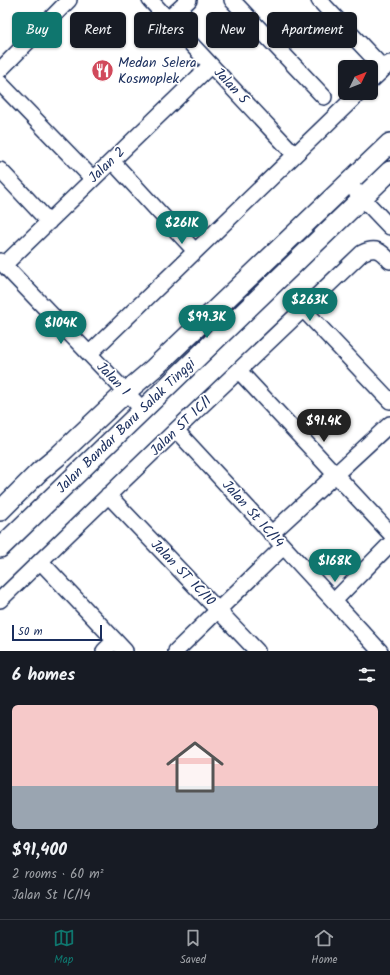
<!DOCTYPE html>
<html lang="en">
<head>
<meta charset="utf-8">
<style>
  body { margin:0; font-family:Kalam,sans-serif; background:#20242c; color:#f1f3f6; height:100vh; display:flex; flex-direction:column; font-size:15px; white-space:nowrap }
  * { box-sizing:border-box; margin:0 }
  p { font-size:13px; color:#9ea1a6 }
  .icon { flex:none; width:22px; height:22px; fill:none; stroke:currentColor; stroke-width:2; stroke-linecap:round; stroke-linejoin:round }
  .map { position:relative; height:651px; overflow:hidden }
  .details { display:flex; flex-direction:column; background:#171b24; flex:1 }
  .details>* { flex:none }
  .banner { position:absolute; left:12px; top:12px; width:366px; height:36px; display:flex; gap:8px }
  .needle { width:26px; rotate:47deg }
  .controls { position:absolute; left:338px; top:60px; display:grid; gap:8px }
  .controls a { display:grid; place-items:center; width:40px; height:40px; border-radius:6px; background:#171b24; box-shadow:0 1px 3px #0004; font-size:20px }
  .scale { position:absolute; left:12px; bottom:10px; width:90px; box-sizing:border-box; padding-left:4px; border:2px solid #1b2f5e; border-top:0; font-size:11px; line-height:14px; white-space:nowrap; color:#1b2f5e; -webkit-text-stroke:3px #fff; paint-order:stroke }
  .price { position:absolute; translate:-50% -34px; padding:0 9px; border-radius:14px; background:#0f766e; color:#fff; font-size:13px; line-height:26px; filter:drop-shadow(0 1px 2px #0008) }
  .price::after { content:''; position:absolute; left:50%; top:24px; width:12px; height:9px; margin-left:-6px; background:inherit; clip-path:polygon(0 0,100% 0,50% 100%) }
  .price.current { background:#222; color:#fff }
  ul { padding:0; list-style:none }
  li { display:grid; align-content:center; gap:8px; height:212px; padding:0 12px }
  li+li { border-top:1px solid #363941 }
  li span { display:grid; place-items:center; height:124px; border-radius:6px; color:#555 }
  li>.icon { margin-inline-start:auto }
  span .icon { width:72px; height:72px; fill:#fffc; stroke-width:1 }
  li b { font-size:17px }
  h2 { display:flex; justify-content:space-between; align-items:center; height:48px; padding:0 12px; font-size:17px }
  .pill { padding:0 14px; border-radius:6px; background:#171b24; box-shadow:0 1px 3px #0004; font-size:14px; line-height:36px }
  .pill.current { background:#0f766e; color:#fff }
  .tabs { display:flex; justify-content:space-around; align-items:center; height:56px; border-top:1px solid #363941; background:#171b24; font-size:11px; color:#9ea1a6 }
  .tabs a { display:grid; justify-items:center; gap:2px }
  .tabs .current { color:#0f766e }
  .map>svg:first-child { display:block }
</style>
</head>
<body>
<div class="map">
<svg width="390" height="651" viewBox="0 0 390 651">
  <rect width="100%" height="100%" fill="#fff"/>
  <filter id="ink" filterUnits="userSpaceOnUse"><feTurbulence type="fractalNoise" baseFrequency=".025" numOctaves="2"/><feDisplacementMap in="SourceGraphic" scale="8" xChannelSelector="R" yChannelSelector="G"/><feConvolveMatrix kernelMatrix="1 2 1 2 8 2 1 2 1" color-interpolation-filters="sRGB"/></filter>
  <g filter="url(#ink)">
    <g fill="none" stroke-linecap="round" stroke-linejoin="round">
      <defs>
        <path id="minor" d="M150,0l145,155
          M232,0l92,97
          M319,0l65,69
          M168,19l21,-19
          M0,70l69,-70
          M371,81l19,-18
          M0,83l93,96
          M112,161l83,90
          M0,170l49,52
          M348,183l42,44
          M0,261l143,149
          M4,265l207,-200
          M303,309l87,92
          M89,354l270,-261
          M239,371l151,162
          M176,430l204,221
          M108,495l149,156
          M271,534l119,-110
          M41,562l84,89
          M0,600l176,-170 186,-177c14,-7 19,-2 28,8
          M334,601l56,-57
          M104,651l11,-11
          M176,651l107,-104"/>
        <path id="major" d="M0,511l39,-39 18,-15 69,-65 28,-24 236,-225
          M0,548l390,-377"/>
      </defs>
      <use href="#minor" stroke="#1b2f5e" stroke-width="18"/>
      <use href="#major" stroke="#1b2f5e" stroke-width="22"/>
      <use href="#minor" stroke="#fff" stroke-width="15"/>
      <use href="#major" stroke="#fff" stroke-width="19"/>
    </g>
  </g>
  <defs>
    <symbol id="restaurant-disc" viewBox="-11 -11 22 22"><circle r="9.5" fill="#d1495b" stroke="#fff"/><path d="M-5-6h1v4h1v-4h1v4h1v-4h1v5L-1.5 .5V6h-2V.5L-5-1ZM5-6V6H3V1.5H1.5Q1.5-4 5-6Z" fill="#fff"/></symbol>
  </defs>
  <g fill-rule="evenodd">
    <use href="#restaurant-disc" x="90" y="58" width="25" height="25"/>
  </g>
  <g text-anchor="middle" dominant-baseline="central" stroke-width="3.5" stroke-linejoin="round" paint-order="stroke">
    <g font-size="14" fill="#1b2f5e" stroke="#fff" text-anchor="start">
      <text x="118" y="63">Medan Selera<tspan x="118" dy="16">Kosmoplek</tspan></text>
    </g>
    <g font-size="14" fill="#1b2f5e" stroke="#fff">
      <text transform="translate(231 86) rotate(47)">Jalan 5</text>
      <text transform="translate(107 165) rotate(-44)">Jalan 2</text>
      <text transform="translate(113 379) rotate(46)">Jalan 1</text>
      <text transform="translate(126 426) rotate(-44)">Jalan Bandar Baru Salak Tinggi</text>
      <text transform="translate(181 426) rotate(-44)">Jalan ST 1C/1</text>
      <text transform="translate(253 514) rotate(48)">Jalan St 1C/14</text>
      <text transform="translate(183 573) rotate(46)">Jalan ST 1C/10</text>
    </g>
  </g>
</svg>
<div class="controls">
<a><svg class="needle" viewBox="-14 -14 28 28"><path d="M0-13l5 13h-10z" fill="#e53935"/><path d="M0 13l5-13h-10z" fill="#9ea1a6"/></svg></a>
</div>
<div class="scale">50 m</div>
<b class="price" style="left:182px;top:245px">$261K</b>
<b class="price" style="left:310px;top:322px">$263K</b>
<b class="price" style="left:207px;top:339px">$99.3K</b>
<b class="price" style="left:61px;top:345px">$104K</b>
<b class="price current" style="left:324px;top:443px">$91.4K</b>
<b class="price" style="left:335px;top:583px">$168K</b>
<div class="banner">
<a class="pill current">Buy</a>
<a class="pill">Rent</a>
<a class="pill">Filters</a>
<a class="pill">New</a>
<a class="pill">Apartment</a>
</div>
</div>
<section class="details">
<h2>6 homes<svg class="icon" aria-label="filters" viewBox="0 0 24 24"><path d="M4 7h16M4 17h16"/><circle cx="9" cy="7" r="2"/><circle cx="15" cy="17" r="2"/></svg></h2>
<ul>
<li><span style="background:linear-gradient(#f6c9c9 65%,#9aa5b1 0)"><svg class="icon" aria-label="home" viewBox="0 0 24 24"><path d="M3 11l9-7 9 7M6 9v11h12V9"/></svg></span><div><b>$91,400</b><p>2 rooms · 60 m²</p><p>Jalan St 1C/14</p></div></li>
</ul>
</section>
<nav class="tabs">
<a class="current"><svg class="icon" aria-label="map" viewBox="0 0 24 24"><path d="M3 6l6-2 6 2 6-2v14l-6 2-6-2-6 2zM9 4v14M15 6v14"/></svg>Map</a>
<a><svg class="icon" aria-label="saved" viewBox="0 0 24 24"><path d="M7 4h10v16l-5-4-5 4z"/></svg>Saved</a>
<a><svg class="icon" aria-label="home" viewBox="0 0 24 24"><path d="M3 11l9-7 9 7M6 9v11h12V9"/></svg>Home</a>
</nav>
</body>
</html>
